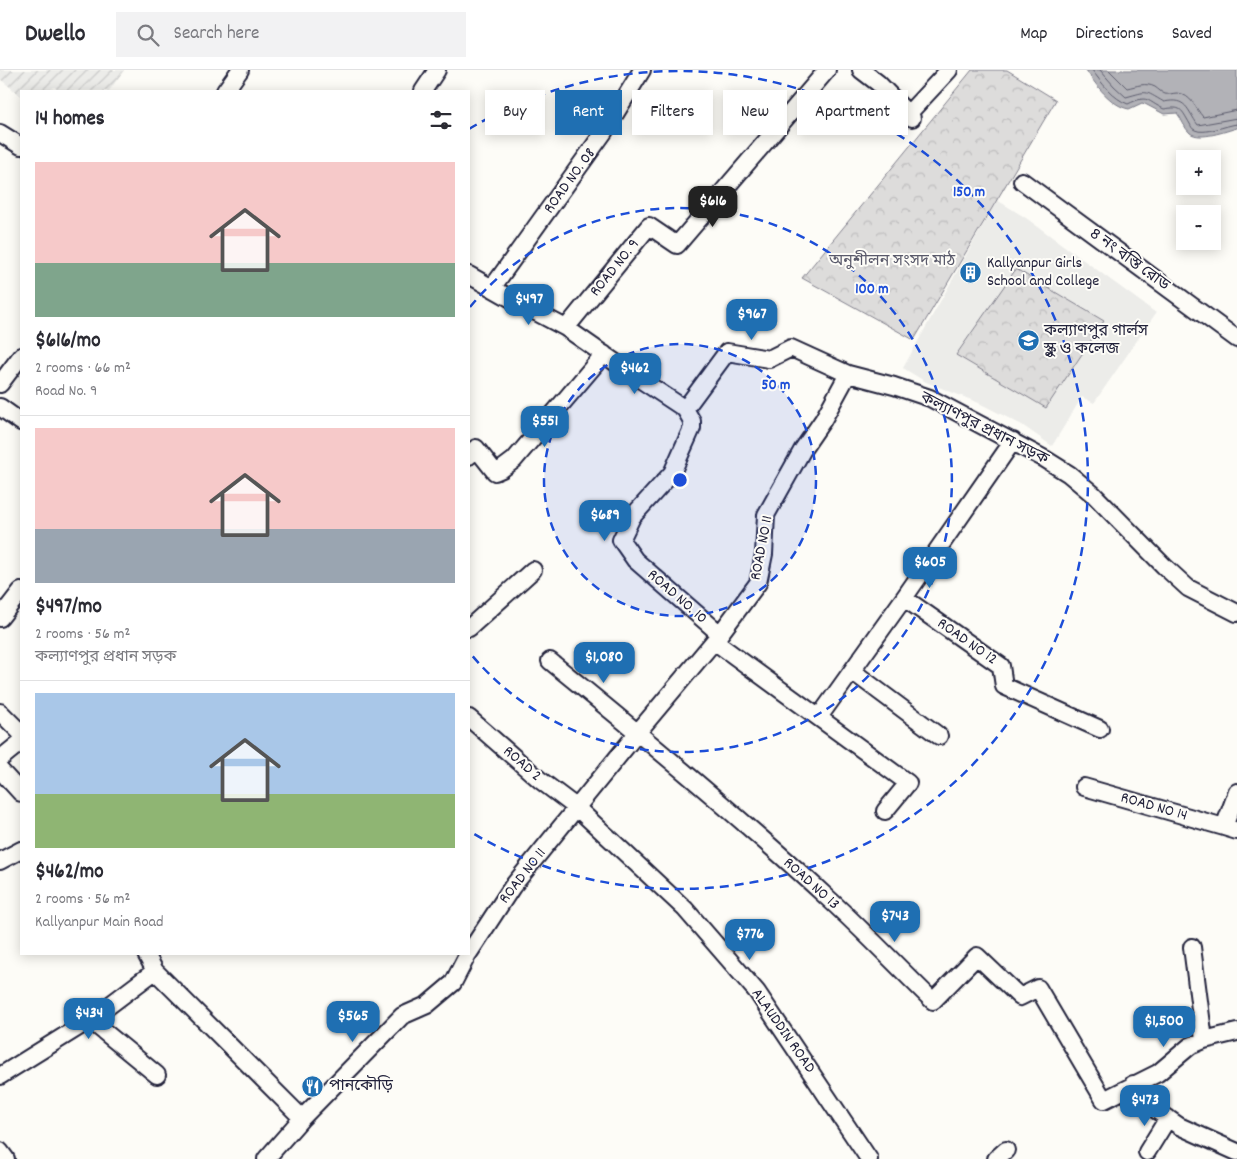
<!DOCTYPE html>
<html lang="en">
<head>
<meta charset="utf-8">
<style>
  body { margin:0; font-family:Dekko,"Noto Sans Bengali",sans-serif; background:#f2f2f3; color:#2b2b33; height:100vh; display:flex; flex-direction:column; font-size:19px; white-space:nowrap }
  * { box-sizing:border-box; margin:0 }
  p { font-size:16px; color:#7c7c81 }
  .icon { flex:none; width:28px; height:28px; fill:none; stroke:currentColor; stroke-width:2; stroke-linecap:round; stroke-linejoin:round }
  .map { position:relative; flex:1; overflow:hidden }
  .details { position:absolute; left:20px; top:20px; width:450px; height:865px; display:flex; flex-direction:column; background:#fff; border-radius:0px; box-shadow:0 2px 12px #0003 }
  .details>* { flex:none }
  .banner { position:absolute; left:485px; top:20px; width:475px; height:45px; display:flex; gap:10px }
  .controls { position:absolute; left:1176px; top:80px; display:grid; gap:10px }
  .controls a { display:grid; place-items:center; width:45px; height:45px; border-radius:0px; background:#fff; box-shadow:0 2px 12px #0003; font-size:25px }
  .price { position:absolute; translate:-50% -42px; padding:0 11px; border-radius:10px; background:#1f6fb2; color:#fff; font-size:16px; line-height:32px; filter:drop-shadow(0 1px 2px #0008) }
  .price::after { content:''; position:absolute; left:50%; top:30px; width:15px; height:11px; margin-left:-8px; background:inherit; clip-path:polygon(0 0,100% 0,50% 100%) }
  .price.active { background:#222; color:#fff }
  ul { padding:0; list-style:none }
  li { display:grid; align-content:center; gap:10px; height:265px; padding:0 15px }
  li+li { border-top:1px solid #e1e1e2 }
  li span { display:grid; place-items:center; height:155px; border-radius:0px; color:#555 }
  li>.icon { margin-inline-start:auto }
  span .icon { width:90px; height:90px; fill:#fffc; stroke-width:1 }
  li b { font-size:21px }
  h2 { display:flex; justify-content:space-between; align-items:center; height:60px; padding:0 15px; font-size:21px }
  .tag { padding:0 18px; border-radius:0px; background:#fff; box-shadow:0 2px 12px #0003; font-size:18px; line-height:45px }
  .tag.active { background:#1f6fb2; color:#fff }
  header { display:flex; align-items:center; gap:30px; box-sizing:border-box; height:70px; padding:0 25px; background:#fff; border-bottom:1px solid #e1e1e2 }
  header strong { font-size:24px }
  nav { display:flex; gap:28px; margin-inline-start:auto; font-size:18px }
  .search { width:350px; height:45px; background:#f2f2f3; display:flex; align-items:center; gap:12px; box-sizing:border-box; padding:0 18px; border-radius:0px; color:#7c7c81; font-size:19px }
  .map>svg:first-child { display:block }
</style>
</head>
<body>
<header>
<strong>Dwello</strong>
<div class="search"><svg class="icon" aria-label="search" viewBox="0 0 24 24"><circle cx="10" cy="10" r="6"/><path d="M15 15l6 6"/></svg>Search here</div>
<nav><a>Map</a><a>Directions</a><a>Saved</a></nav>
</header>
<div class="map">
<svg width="1237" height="1089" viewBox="0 0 1237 1089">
  <defs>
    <pattern id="industrial-furrows" width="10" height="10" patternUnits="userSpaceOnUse" patternTransform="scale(1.25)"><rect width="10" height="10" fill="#ecece9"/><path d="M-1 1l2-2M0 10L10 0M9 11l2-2" fill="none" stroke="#cacac9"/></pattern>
    <pattern id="park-crowns" width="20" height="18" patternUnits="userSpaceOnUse" patternTransform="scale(1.25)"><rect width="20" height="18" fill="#dddcdb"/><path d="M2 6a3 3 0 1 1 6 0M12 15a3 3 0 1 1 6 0" fill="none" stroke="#bdbcbd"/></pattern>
  </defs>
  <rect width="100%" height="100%" fill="#fdfcf7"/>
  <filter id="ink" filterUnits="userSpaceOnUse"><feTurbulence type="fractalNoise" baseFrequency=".02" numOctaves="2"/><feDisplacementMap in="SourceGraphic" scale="10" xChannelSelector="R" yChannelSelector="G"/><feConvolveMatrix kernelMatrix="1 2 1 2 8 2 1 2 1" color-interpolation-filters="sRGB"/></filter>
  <g filter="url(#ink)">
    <path fill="#ecece9" d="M997,130l29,18 130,95 -62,90 -12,-6 -30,49 -30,-21 -43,-22 -53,-21 -23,-14z"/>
    <path fill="url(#industrial-furrows)" d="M0,0h124l-15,21h-49l-6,-4 -4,4h-29v5l-21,-17z"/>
    <path fill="url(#park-crowns)" stroke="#807f8b" d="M972,0h35l49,30 -142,240 -112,-62z
      M1016,199l88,52 -58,87 -90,-53z"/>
    <path fill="#b2b2b7" stroke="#787885" d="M1086,0h151v58c-11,3 -37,13 -47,5 -6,-5 -8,-14 -13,-20l-13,1 -19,-10 -3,-1 -13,6c-18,-3 -34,-25 -43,-39z"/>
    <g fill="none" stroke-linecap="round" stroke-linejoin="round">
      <path stroke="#5c5c6d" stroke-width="1" d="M1092,0c9,12 21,29 36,34 21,-10 18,-3 36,5 18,-3 17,0 26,15 1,2 2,5 5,6 9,5 32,-5 42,-6
        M1100,0l14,16 12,11c23,-6 17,-7 38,5 23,-5 23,8 34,23l39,-7
        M1109,0l18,18c10,-2 18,-6 28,-1 3,2 7,6 10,7 3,1 8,-1 12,-1 15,2 18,15 26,24l34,-7"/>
      <defs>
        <path id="street" d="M861,0l17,13 34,35
          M225,21l15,-21
          M423,21l14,-21
          M908,44l41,-44
          M0,63l21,13
          M1022,111l215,158
          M469,205l46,26 51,27 63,44 56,37 7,12v7l-20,45 -40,44 -11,23 14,20 85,74
          M492,218l112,-156 38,-62
          M566,258l83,-102 28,19 150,-175
          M0,314l21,-28
          M0,337l21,15
          M685,339l42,-57 42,7 22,-11 57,26 46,12 36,12 115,61 24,15 25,21 70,71 24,22 49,25
          M469,386l7,-8 19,24 7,-3 12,-9 90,-106
          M904,528l97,68 3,20 96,43
          M0,548l21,-27
          M469,558l64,-58
          M714,571l194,142 -23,28
          M550,591c95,77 190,156 280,239 35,32 68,67 103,101l44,-45 43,41 18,-9 66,112 54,-27 32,-27 14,-6 33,-8
          M852,601l87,65
          M0,642l21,21
          M819,647l85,-119 109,-157
          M469,648l71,62 37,28 108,101 72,83 112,167
          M0,689l21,-17
          M0,700l21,23
          M1084,717l140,40
          M1237,722l-13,35 13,4
          M0,791l21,-11
          M1192,877l12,93
          M469,883l43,-66 126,-155 82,-98 38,-51 6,-29 2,-39 37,-66 20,-29 25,-46
          M146,884l9,17 147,147
          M90,950l67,55
          M0,1006l90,-56 65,-49
          M1133,1014l23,26 23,16 58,26
          M0,1081l6,8
          M1147,1082l21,-34
          M266,1089l36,-41 100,-102 25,-11 26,-22 15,-29
          M996,1089l10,-9"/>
      </defs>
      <use href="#street" stroke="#22223b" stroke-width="20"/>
      <use href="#street" stroke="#fdfcf7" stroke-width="16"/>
    </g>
  </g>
  <circle cx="680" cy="410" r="136" fill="#1d4ed8" fill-opacity=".12"/>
  <g fill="none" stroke="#1d4ed8" stroke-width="2.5" stroke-dasharray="9 6">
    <circle cx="680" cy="410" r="136"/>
    <path d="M470 237A272 272 0 1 1 470 583"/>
    <path d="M469 59A409 409 0 1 1 469 761"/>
  </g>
  <defs>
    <symbol id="building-disc" viewBox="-11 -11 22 22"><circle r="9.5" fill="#1f6fb2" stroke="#fdfcf7"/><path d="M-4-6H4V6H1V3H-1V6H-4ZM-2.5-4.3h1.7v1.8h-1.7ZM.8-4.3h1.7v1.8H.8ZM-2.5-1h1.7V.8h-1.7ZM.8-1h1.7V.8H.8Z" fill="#fff"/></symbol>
    <symbol id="school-disc" viewBox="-11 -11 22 22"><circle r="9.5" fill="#1f6fb2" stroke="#fdfcf7"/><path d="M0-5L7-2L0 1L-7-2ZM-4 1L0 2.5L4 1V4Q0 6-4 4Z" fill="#fff"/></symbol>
    <symbol id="restaurant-disc" viewBox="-11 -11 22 22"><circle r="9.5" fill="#1f6fb2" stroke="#fdfcf7"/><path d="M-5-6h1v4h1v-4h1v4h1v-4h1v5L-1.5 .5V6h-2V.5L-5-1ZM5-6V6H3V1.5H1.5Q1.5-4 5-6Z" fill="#fff"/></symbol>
  </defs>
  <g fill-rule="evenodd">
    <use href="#building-disc" x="958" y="190" width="25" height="25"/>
    <use href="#school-disc" x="1016" y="258" width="25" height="25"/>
    <use href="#restaurant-disc" x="300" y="1004" width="25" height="25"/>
  </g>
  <g text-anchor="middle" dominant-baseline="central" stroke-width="4" stroke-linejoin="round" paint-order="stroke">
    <g font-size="16" fill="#22223b" stroke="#fdfcf7">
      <text transform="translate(570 111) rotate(-54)">ROAD NO. 08</text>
      <text transform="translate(1129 190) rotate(36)">৪ নং বস্তি রোড</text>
      <text transform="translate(615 198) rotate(-51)">ROAD NO. 9</text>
      <text transform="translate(984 359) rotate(27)">কল্যাণপুর প্রধান সড়ক</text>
      <text transform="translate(762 478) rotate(-79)">ROAD NO 11</text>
      <text transform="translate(677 527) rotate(41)">ROAD NO. 10</text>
      <text transform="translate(967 572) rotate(35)">ROAD NO 12</text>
      <text transform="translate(522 694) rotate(41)">ROAD 2</text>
      <text transform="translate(1154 737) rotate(16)">ROAD NO 14</text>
      <text transform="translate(523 806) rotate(-52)">ROAD NO 11</text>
      <text transform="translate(811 814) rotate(42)">ROAD NO 13</text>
      <text transform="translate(783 961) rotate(55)">ALAUDDIN ROAD</text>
    </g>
    <g font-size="16" fill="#5a5a6b" stroke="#fdfcf7">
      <text x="892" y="191">অনুশীলন সংসদ মাঠ</text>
    </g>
    <g font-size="16" fill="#22223b" stroke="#fdfcf7" text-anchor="start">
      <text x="987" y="193">Kallyanpur Girls<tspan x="987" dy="18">School and College</tspan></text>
      <text x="1044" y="261">কল্যাণপুর গার্লস<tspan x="1044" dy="18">স্কুল ও কলেজ</tspan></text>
      <text x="329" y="1016">পানকৌড়ি</text>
    </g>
  </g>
  <circle cx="680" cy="410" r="8" fill="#1d4ed8" stroke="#fdfcf7" stroke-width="2.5"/>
  <g font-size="15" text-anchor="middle" font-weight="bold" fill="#1d4ed8" stroke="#fdfcf7" stroke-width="4" stroke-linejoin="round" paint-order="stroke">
    <text x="969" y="126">150 m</text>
    <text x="872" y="223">100 m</text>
    <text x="776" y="319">50 m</text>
  </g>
</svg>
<div class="controls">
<a>+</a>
<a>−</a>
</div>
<b class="price active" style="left:713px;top:158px">$616</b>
<b class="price" style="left:529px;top:256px">$497</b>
<b class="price" style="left:752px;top:271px">$967</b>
<b class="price" style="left:635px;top:325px">$462</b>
<b class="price" style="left:545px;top:378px">$551</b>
<b class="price" style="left:605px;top:472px">$689</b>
<b class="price" style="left:930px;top:519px">$605</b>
<b class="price" style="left:604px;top:614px">$1,080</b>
<b class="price" style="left:895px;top:873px">$743</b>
<b class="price" style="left:750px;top:891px">$776</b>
<b class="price" style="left:89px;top:970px">$434</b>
<b class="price" style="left:353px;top:973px">$565</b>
<b class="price" style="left:1164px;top:978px">$1,500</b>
<b class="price" style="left:1145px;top:1057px">$473</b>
<div class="banner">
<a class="tag">Buy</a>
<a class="tag active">Rent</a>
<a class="tag">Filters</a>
<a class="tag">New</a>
<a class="tag">Apartment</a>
</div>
<section class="details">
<h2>14 homes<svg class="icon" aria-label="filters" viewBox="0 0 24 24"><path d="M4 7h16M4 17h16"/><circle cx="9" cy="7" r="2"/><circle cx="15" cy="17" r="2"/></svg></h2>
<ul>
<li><span style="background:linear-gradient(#f6c9c9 65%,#7fa58c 0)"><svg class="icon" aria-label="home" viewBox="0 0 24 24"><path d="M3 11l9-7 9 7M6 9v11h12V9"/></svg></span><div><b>$616/mo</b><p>2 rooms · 66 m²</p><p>Road No. 9</p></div></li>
<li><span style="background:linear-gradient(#f6c9c9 65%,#9aa5b1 0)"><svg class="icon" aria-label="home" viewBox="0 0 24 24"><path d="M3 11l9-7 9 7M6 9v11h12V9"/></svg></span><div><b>$497/mo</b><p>2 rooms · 56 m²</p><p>কল্যাণপুর প্রধান সড়ক</p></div></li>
<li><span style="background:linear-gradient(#a9c7e8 65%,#8fb573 0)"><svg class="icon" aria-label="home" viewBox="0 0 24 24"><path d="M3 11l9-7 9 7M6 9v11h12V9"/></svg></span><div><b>$462/mo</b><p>2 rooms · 56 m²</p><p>Kallyanpur Main Road</p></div></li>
</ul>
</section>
</div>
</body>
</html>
